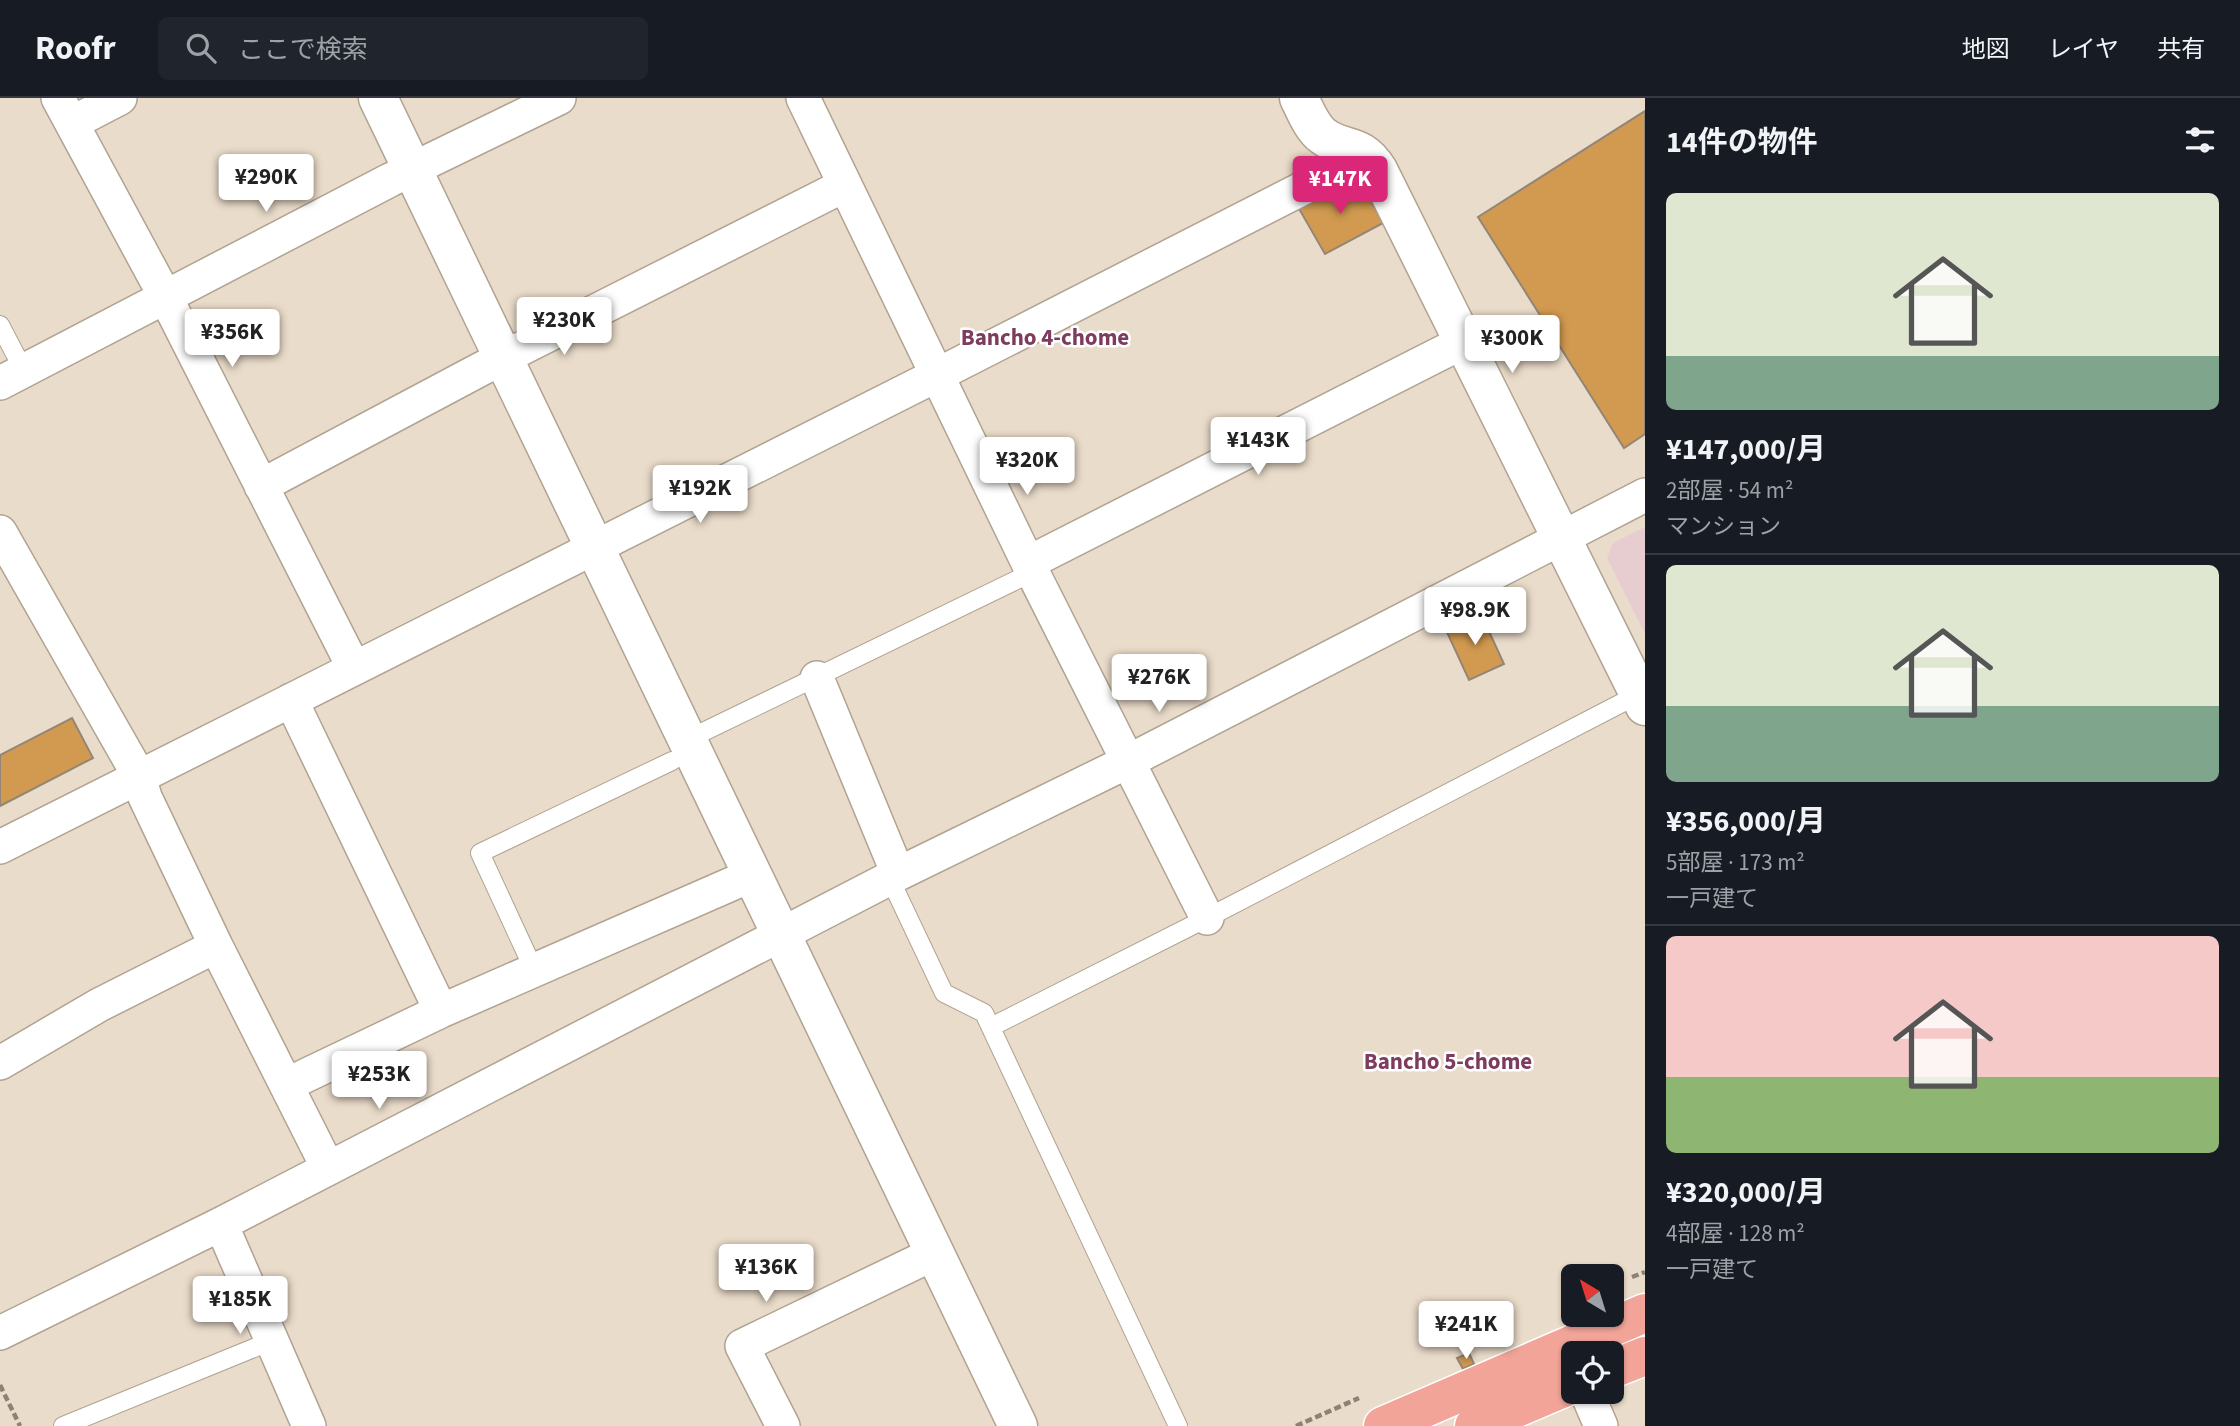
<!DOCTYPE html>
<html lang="ja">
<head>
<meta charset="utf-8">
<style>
  body { margin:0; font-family:"Source Sans 3","Noto Sans JP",sans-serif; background:#20242c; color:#f1f3f6; height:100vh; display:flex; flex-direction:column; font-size:26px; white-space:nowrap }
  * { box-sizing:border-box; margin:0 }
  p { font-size:23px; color:#9ea1a6 }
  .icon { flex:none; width:38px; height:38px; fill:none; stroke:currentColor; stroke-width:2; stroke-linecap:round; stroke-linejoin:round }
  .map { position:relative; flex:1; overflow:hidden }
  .panel { display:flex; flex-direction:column; background:#171b24; width:595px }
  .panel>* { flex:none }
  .needle { width:46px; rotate:322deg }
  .fabs { position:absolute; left:1561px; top:1166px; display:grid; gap:14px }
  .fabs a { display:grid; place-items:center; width:63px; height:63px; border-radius:10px; background:#171b24; box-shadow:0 2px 5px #0004; font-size:35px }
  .price { position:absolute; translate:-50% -60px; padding:0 16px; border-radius:7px; background:#fff; color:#222; font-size:23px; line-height:46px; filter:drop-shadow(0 2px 4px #0008) }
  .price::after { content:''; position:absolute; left:50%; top:42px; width:21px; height:16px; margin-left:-10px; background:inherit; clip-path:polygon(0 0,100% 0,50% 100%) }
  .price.on { background:#db2777; color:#fff }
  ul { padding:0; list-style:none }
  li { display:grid; align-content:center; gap:14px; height:371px; padding:0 21px }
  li+li { border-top:2px solid #363941 }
  li span { display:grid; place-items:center; height:217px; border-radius:10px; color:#555 }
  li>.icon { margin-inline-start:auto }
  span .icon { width:126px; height:126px; fill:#fffc; stroke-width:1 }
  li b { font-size:30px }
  h2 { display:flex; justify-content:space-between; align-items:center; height:84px; padding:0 21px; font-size:30px }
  header { display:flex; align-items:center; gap:42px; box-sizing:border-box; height:98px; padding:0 35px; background:#171b24; border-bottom:2px solid #363941 }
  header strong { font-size:33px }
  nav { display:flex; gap:38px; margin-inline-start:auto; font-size:24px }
  .search { width:490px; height:63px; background:#20242c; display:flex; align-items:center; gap:18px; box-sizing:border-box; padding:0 24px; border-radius:10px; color:#9ea1a6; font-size:26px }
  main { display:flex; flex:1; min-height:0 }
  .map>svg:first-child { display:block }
</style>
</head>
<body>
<header>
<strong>Roofr</strong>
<div class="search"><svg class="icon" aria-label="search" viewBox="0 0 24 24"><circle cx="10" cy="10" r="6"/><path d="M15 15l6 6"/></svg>ここで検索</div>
<nav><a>地図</a><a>レイヤ</a><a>共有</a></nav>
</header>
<main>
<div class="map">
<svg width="1645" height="1328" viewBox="0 0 1645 1328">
  <rect width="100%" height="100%" fill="#eadcca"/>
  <path fill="#e7cdcf" d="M1645,429v107l-38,-76 6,-15z"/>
  <path fill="#d19a50" stroke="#948676" stroke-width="2" d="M1645,13v323l-21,14 -146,-231z
    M1347,84l15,3 21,38 -58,31 -27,-47z
    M1481,516l23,50 -35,16 -23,-50z
    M72,620l21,40 -93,48v-51z
    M1469,1255l5,11 -11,5 -6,-11z"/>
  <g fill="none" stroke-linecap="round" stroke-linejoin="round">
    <defs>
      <path id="service" d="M0,227l24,46
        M703,634l330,-160
        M890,781l54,114 40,20 194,413
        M534,872l-54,-117 192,-92
        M991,929l216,-109 432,-224
        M63,1328l208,-85"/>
      <path id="minor" d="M58,0l108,200 188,370
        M803,0l225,465 179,355
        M72,25l48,-25
        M0,285l390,-203 169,-82
        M261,388l220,-117 364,-184
        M0,434l139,244 6,21 71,149 112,222
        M1028,465l435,-221
        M817,580l81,196
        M291,602l150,311
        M0,749l937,-472 382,-195 14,-13 12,-22
        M0,965l99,-58 117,-59
        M286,987l155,-74 311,-136
        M221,1126l88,202
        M0,1235l221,-109 677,-350 229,-112 518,-267
        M1586,1293l15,35
        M783,1328l-41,-80 193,-93"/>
      <path id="tertiary" d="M378,0l640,1328
        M1299,0c6,12 13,30 24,38 21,16 37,5 55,34l267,536"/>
      <path id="primary" d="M1612,1271l33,-13
        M1383,1328l262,-113
        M1474,1328l99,-42"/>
    </defs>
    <use href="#service" stroke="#b1a392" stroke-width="20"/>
    <use href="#minor" stroke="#b1a392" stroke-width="36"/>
    <use href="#tertiary" stroke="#b1a392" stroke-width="41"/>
    <use href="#primary" stroke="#fff" stroke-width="41"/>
    <path stroke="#8c8275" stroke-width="4.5" stroke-dasharray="7 3.5" stroke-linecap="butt" d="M1632,1179l13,-5
      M0,1287l20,41
      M1296,1328l63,-28"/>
    <use href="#service" stroke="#fff" stroke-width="18"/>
    <use href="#minor" stroke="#fff" stroke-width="33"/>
    <use href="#tertiary" stroke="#fff" stroke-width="38"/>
    <use href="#primary" stroke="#f2a498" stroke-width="38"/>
  </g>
  <g text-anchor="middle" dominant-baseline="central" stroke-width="5" stroke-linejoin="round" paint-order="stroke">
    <g font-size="23" font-weight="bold" fill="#7d3c5d" stroke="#fff">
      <text x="1045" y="239">Bancho 4-chome</text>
      <text x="1448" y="963">Bancho 5-chome</text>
    </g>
  </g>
</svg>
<div class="fabs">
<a><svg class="needle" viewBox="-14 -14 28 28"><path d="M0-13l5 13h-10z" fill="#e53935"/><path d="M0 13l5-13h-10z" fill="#9ea1a6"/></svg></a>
<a><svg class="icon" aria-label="locate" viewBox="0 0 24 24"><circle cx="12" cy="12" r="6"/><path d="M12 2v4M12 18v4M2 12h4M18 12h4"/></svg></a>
</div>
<b class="price" style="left:266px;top:116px">¥290K</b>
<b class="price on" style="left:1340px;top:118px">¥147K</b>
<b class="price" style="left:564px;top:259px">¥230K</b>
<b class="price" style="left:232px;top:271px">¥356K</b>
<b class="price" style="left:1512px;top:277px">¥300K</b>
<b class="price" style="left:1258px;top:379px">¥143K</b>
<b class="price" style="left:1027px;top:399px">¥320K</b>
<b class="price" style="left:700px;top:427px">¥192K</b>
<b class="price" style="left:1475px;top:549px">¥98.9K</b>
<b class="price" style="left:1159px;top:616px">¥276K</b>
<b class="price" style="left:379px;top:1013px">¥253K</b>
<b class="price" style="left:766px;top:1206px">¥136K</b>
<b class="price" style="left:240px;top:1238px">¥185K</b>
<b class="price" style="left:1466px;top:1263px">¥241K</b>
</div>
<section class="panel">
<h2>14件の物件<svg class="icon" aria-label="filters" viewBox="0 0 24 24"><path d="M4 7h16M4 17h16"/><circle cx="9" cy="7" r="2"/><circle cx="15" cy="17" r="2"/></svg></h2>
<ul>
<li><span style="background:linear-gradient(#dfe7d0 75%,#7fa58c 0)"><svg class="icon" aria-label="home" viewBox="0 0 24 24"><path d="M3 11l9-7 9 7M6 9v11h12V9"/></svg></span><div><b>¥147,000/月</b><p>2部屋 · 54 m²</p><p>マンション</p></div></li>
<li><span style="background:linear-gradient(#dfe7d0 65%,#7fa58c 0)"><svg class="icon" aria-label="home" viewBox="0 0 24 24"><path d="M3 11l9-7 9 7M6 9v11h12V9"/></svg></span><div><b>¥356,000/月</b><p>5部屋 · 173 m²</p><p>一戸建て</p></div></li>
<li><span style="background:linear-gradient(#f6c9c9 65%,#8fb573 0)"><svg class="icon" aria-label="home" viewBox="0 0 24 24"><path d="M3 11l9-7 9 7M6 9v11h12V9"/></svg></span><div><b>¥320,000/月</b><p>4部屋 · 128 m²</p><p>一戸建て</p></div></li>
</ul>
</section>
</main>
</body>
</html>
